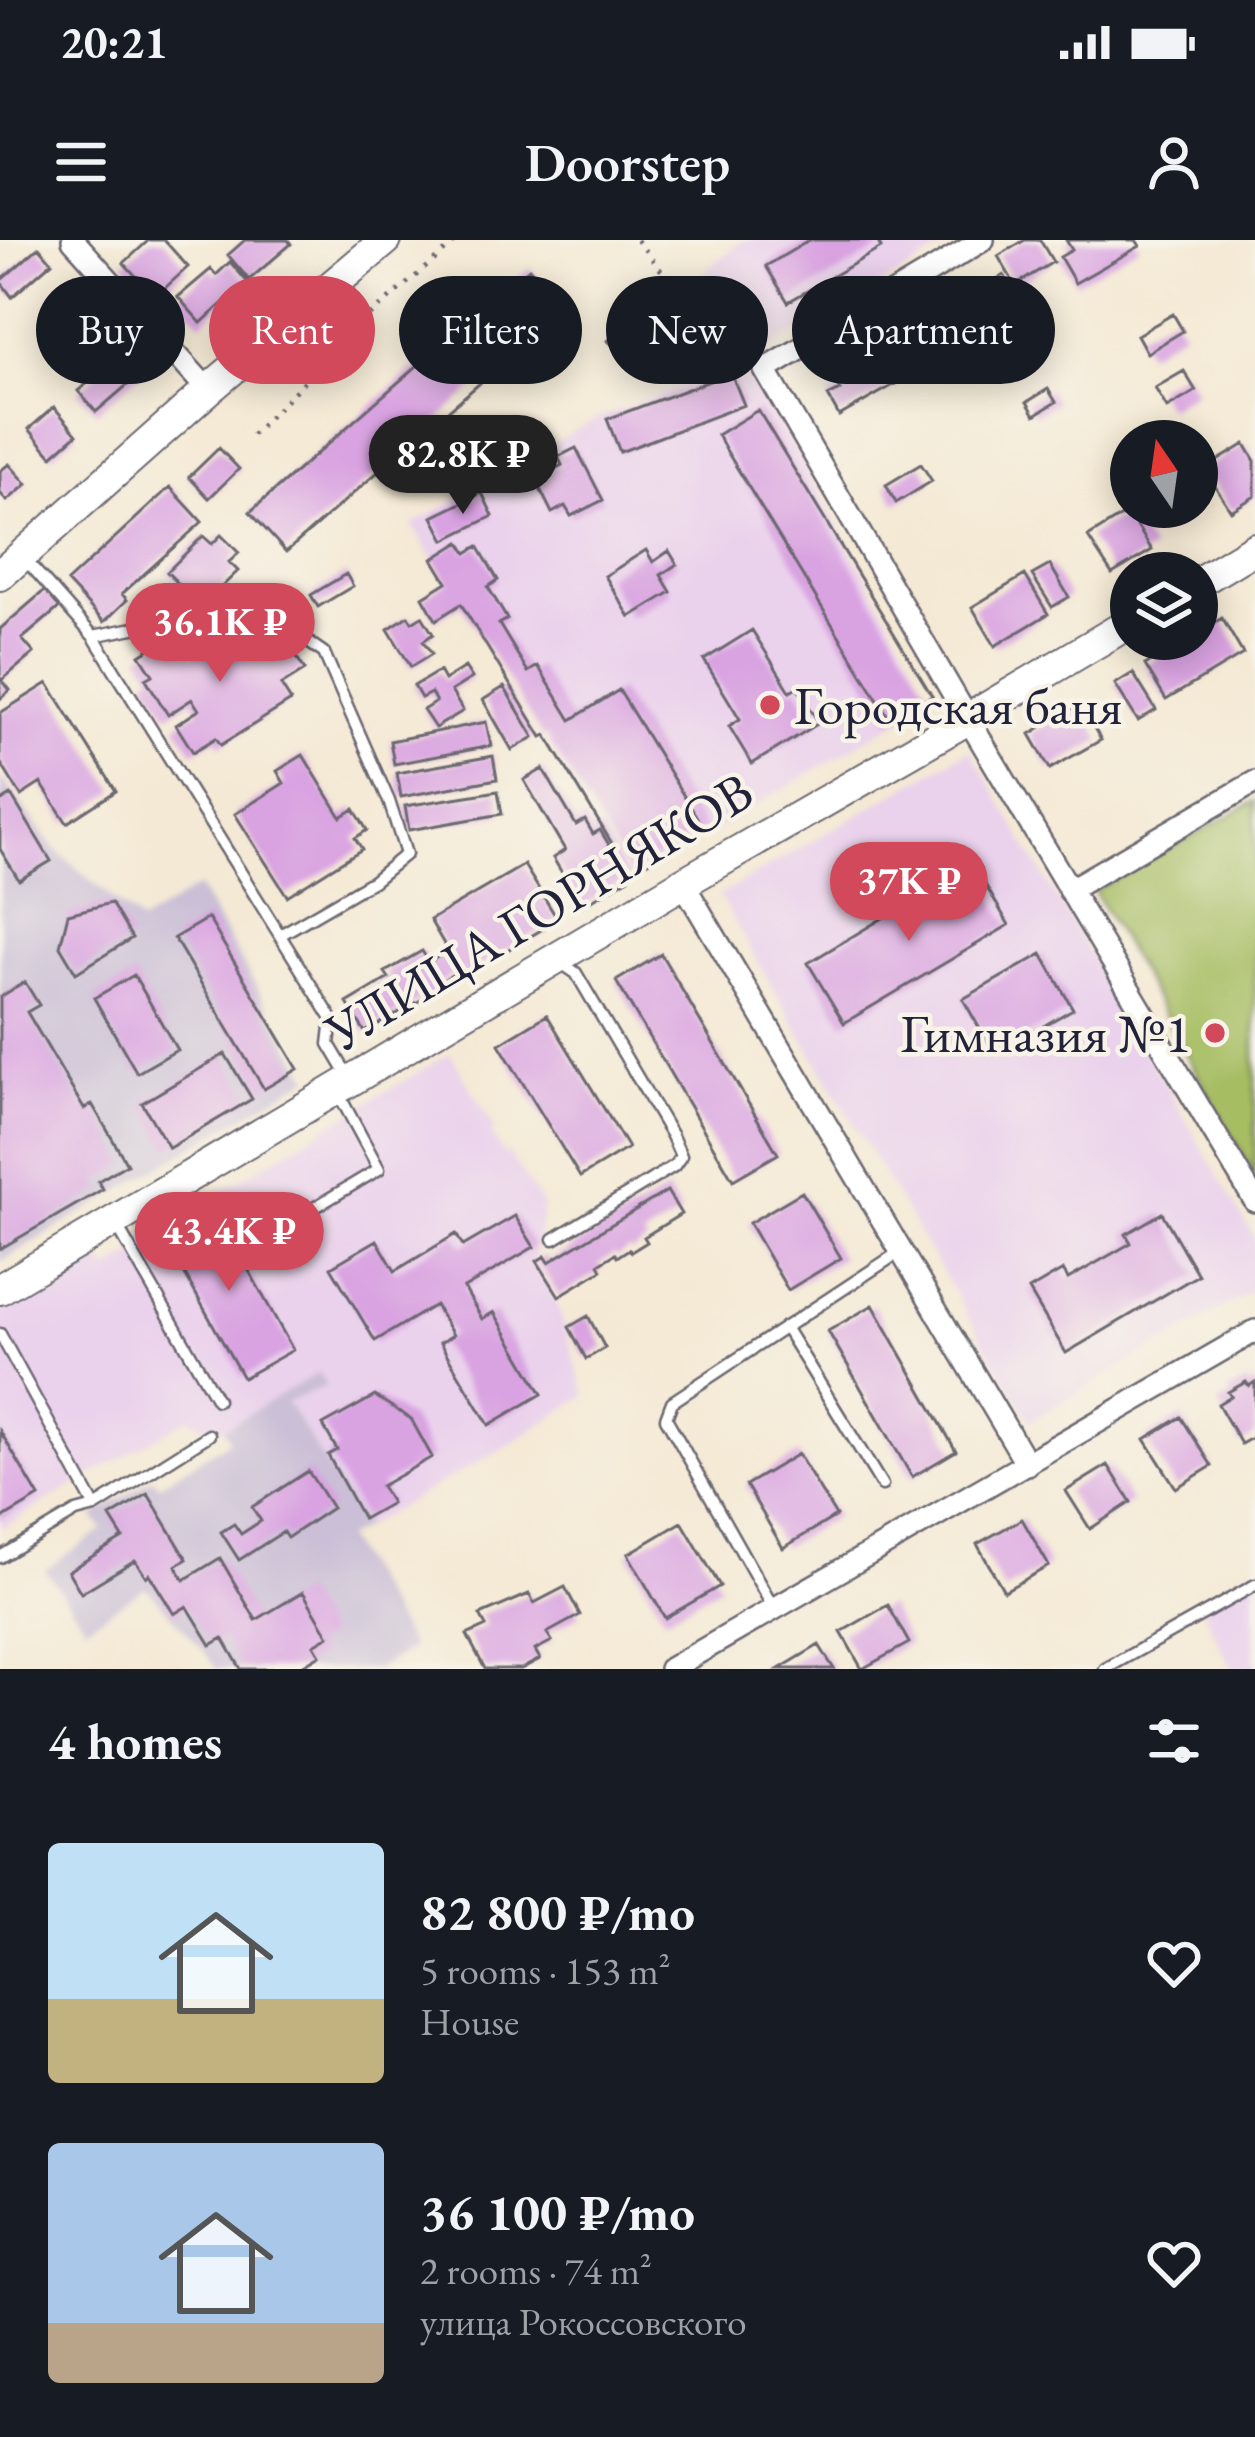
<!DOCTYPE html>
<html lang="en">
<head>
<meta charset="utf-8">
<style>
  body { margin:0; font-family:"EB Garamond",serif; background:#20242c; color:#f1f3f6; height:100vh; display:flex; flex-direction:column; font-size:45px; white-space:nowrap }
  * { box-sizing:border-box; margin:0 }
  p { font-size:39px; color:#9ea1a6 }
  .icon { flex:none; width:66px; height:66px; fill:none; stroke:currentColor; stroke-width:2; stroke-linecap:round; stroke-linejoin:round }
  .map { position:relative; height:1429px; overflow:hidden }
  .details { display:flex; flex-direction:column; background:#171b24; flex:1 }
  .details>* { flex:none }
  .banner { position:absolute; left:36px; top:36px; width:1185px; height:108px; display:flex; gap:24px }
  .needle { width:78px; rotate:347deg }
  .tools { position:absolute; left:1110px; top:180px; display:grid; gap:24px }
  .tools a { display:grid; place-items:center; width:108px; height:108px; border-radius:50%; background:#171b24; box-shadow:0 6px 30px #0003; font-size:60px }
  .price { position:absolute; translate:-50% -102px; padding:0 27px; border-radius:42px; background:#d1495b; color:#fff; font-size:39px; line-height:78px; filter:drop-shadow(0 3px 6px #0008) }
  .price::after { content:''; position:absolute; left:50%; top:72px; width:36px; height:27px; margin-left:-18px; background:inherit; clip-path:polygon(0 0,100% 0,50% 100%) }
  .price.selected { background:#222; color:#fff }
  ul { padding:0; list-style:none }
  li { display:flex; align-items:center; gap:36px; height:300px; padding:0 48px }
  li span { display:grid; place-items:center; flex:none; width:336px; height:240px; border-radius:12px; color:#555 }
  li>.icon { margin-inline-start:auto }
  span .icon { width:144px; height:144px; fill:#fffc; stroke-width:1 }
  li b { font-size:51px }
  h2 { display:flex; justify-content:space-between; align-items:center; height:144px; padding:0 48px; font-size:51px }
  .chip { padding:0 42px; border-radius:54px; background:#171b24; box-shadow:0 6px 30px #0003; font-size:42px; line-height:108px }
  .chip.selected { background:#d1495b; color:#fff }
  .status { display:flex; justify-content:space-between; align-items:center; height:84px; padding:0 60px; background:#171b24; direction:ltr }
  .status svg { height:33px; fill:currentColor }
  header { display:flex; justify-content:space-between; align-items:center; height:156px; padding:0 48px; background:#171b24; font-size:54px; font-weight:600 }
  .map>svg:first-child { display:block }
</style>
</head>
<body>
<div class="status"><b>20:21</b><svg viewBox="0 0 49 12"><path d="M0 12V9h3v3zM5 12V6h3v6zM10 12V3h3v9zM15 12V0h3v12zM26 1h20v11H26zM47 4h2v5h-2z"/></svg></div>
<header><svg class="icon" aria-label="menu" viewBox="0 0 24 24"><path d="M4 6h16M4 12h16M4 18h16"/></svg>Doorstep<svg class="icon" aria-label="person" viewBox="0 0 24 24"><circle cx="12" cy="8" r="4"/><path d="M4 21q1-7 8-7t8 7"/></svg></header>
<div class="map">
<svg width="1255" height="1429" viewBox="0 0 1255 1429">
  <rect width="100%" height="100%" fill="#f7f3e8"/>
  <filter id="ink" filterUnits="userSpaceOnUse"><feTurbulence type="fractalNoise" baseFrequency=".00833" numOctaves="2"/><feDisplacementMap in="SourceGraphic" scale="24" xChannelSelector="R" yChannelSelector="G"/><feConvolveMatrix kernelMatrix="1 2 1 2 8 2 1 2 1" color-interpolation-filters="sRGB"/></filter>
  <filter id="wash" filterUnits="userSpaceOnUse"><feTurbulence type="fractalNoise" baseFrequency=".004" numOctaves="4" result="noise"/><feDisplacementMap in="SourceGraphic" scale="48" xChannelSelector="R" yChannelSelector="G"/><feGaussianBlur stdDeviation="2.7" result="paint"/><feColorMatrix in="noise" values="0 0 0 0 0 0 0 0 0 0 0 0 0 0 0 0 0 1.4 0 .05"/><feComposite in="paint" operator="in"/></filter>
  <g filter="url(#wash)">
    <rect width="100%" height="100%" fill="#f4e9d4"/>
    <path fill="#ead1ec" d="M743,0h216l-221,126 54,78 142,255 -301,179 -221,-353 186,-107 139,-52 -57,-74z
      M970,509l285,490v50l-225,132 -311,-525z
      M450,813l45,75 -4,5 13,22 5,-1 34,52 -9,54 23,44 29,91 -72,47 -150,85 -77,-126 39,-16 -8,-12 -94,56 -22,-3 -12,-9 -190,112v-220l96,-56 12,17 33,-19 -2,-11z
      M1255,1328v101h-23l-34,-69z"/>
    <path fill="#cabfd6" d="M0,536l56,74 85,73 57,-36 111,190 -309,185z
      M319,1132l7,14 -39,16 77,125 -19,11 67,110 -36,21h-160l-11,-17 -59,-65 -60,39 -41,-56 58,-40 -10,-14 60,-38 6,7 71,-45 -6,-11z"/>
    <path fill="#a6bd62" stroke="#64704e" stroke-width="3" d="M1255,561v375l-161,-285z"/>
    <g id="blocks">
      <path fill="#d9a3e1" d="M149,0h15l24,27 -33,30 -31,-34z
        M245,0h43l3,4 -42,36 -21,-25z
        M810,0h67l4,8 -93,54 -22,-36z
        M1025,0h15l13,22 -38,23 -17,-29z
        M1066,0h70l4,6 -65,37 -15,-26 12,-7z
        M39,7l13,15 -40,35 -12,-16z
        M230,22l29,33 -16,15 -12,-14 -30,27 -23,-26 33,-28 5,6z
        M529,28l36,41 -279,243 -36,-40z
        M1004,35l21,36 -55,31 -21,-36z
        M636,71l33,30 -28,30 -33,-30z
        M1173,74l10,17 -36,22 -10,-18z
        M128,108l18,21 -50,43 -18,-21z
        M871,109l10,17 11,-6 12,19 -65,37 -11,-20 12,-6 -10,-18z
        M1184,131l12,20 -29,17 -12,-20z
        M731,133l13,32 -124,47 -13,-33z
        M1048,149l8,13 -21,13 -8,-13z
        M54,167l23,27 -25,22 -23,-27z
        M758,170l174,286 -41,25 -174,-286z
        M1245,204l10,17v35l-24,15 -27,-42z
        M219,208l20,21 -30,29 -20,-21z
        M576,208l27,52 -32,16 -6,-10 -13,7 -17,-34 27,-14 -4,-8z
        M9,224l18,20 -20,17 -7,-8v-22z
        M921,224l11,17 -36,22 -10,-18z
        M170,247l32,35 -80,72 5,6 -23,22 -37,-40z
        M482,253l11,23 -48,24 -12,-23z
        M1128,272l24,38 -40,24 -24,-37z
        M221,295l18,18 -10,9 9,9 -37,36 -34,-35 36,-36 9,8z
        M460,302l7,11 11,-7 20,34 -10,7 19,32 -8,5 29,48 10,-6 33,54 48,-30 85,139 -74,44 -84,-138 -4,2 -81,-133 -25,16 -13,-23 24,-15 -14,-23z
        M646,310l7,12 16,-11 8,13 -16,11 10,17 -41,25 -25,-41z
        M1050,325l19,32 -17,10 -20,-32z
        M346,334l7,12 -35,21 -7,-12z
        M1025,335l23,39 -53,32 -23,-39z
        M45,350l15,17 -38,32 12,14 -32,27 8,10 -10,9v-70z
        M408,376l4,6 10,-6 11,18 -10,7 9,13 -21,13 -23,-38z
        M1222,378l21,36 -77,46 -21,-35 43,-26h9v-6z
        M243,385l22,35 24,-15 16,25 -24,15 10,16 -70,44 -5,-7 -23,14 -17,-27 23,-15 -7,-11 -24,16 -22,-36 7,-4 -13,-20 32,-20 13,19 4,-3 4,6z
        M752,390l38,61 7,-4 22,36 -67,41 -23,-38 11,-7 -36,-59z
        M465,427l7,11 -21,13 12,20 -28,17 -12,-18 13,-8 -5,-9 -10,5 -7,-12 25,-15 5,9z
        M1133,433l23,37 -18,11 -23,-37z
        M48,443l68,108 -49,32 -26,-40 -20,13 -21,-34v-49z
        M504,447l30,50 -22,13 -29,-50z
        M1080,464l21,36 -51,29 -20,-35z
        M486,482l5,24 -97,18 -4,-23z
        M303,515l38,62 13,-8 13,21 -12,8 7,11 -75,47 -52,-82 49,-31 -7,-12z
        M493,516l4,23 -96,18 -4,-24z
        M543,529l33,56 9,-5 8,14 7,-4 29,48 -47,28 -29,-48 12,-8 -41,-70z
        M498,551l4,23 -93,16 -4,-24z
        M11,555l40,66 -32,19 -19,-31v-47z
        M973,624l36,61 -165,98 -36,-60z
        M524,625l34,55 -95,56 -3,-6 -18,11 3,5 -80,46 -18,-29 42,-25 -4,-6 37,-21 7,11 19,-11 -18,-31z
        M111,663l21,35 -56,35 -16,-27 8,-32z
        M208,678l90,151 -34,20 -90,-151z
        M661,714l117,200 -45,26 -117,-199z
        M1042,714l31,55 -79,45 -31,-55z
        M134,735l43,75 -40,23 -43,-75z
        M25,742l14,23 -12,7 57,97 8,-5 35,60 -29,17 5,8 -103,60v-252z
        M547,775l81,133 -48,29 -81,-133z
        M225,814l27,45 -83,49 -27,-45z
        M667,951l14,23 -37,23 3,5 -16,10 -2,-3 -12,8 -2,-3 -16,10 3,6 -43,26 -22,-35 8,-5 4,6z
        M802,952l39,66 -53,32 -39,-67z
        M216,971l77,139 -50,28 -78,-139z
        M1162,973l36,62 -132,78 -37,-63 34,-20 5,9 63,-36 -5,-9z
        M515,976l19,31 -70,41 18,31 12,-7 48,82 -53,31 -49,-82 13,-8 -18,-30 -60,36 -44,-74 46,-27 18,31 61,-37 7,12z
        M873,1065l83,146 -44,26 -84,-146z
        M588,1076l17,32 -19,11 -17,-32z
        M1246,1142l3,4 6,-4v54l-14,8 -23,-40 13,-8 -3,-4z
        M375,1156l36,23 21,38 -51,29 10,17 -28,16 -35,-64 9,-5 -14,-25z
        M1181,1177l31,49 -36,22 -31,-49z
        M0,1191l39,66 -39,23z
        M798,1214l38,62 -53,32 -37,-63z
        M1108,1225l23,37 -41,27 -24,-38z
        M308,1231l24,37 -45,30 -4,-6 -44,28 -18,-28 13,-8 7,10 20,-13 -9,-14z
        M148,1254l39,65 -11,7 8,14 36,-22 36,62 47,-28 26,44 -15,9 6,10 -23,14h-56l-18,-31 -12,7 -24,-39 -13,8 -25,-40 -3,3 -11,-17 -54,33 -13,-22 55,-33 -13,-21z
        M1022,1279l27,47 -45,25 -27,-47z
        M682,1282l38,64 -55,32 -37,-64z
        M565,1347l15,28 -33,18 5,8 -17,9 5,9 -19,10h-36l-18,-34 19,-9 -6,-11 49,-21 5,9z
        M888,1365l21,38 -47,26 -21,-37z
        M819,1405l15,24h-55z"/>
    </g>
  </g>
  <g filter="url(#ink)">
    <use href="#blocks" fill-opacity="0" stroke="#6c6871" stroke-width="3"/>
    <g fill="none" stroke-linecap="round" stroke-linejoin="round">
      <defs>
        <path id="lane" d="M24,318l70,79 238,382 -3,25 19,32
          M93,396l96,-19 47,2 52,9 36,25 65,148 17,53 -33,27 -93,54
          M302,975l77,-46 -41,-76
          M117,986l100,174
          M554,999l120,-73 7,-10 -9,-20 -96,-163 -19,-13
          M785,1087l97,158
          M0,1094l95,173 114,-72
          M0,1317l76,-45 19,-5
          M774,1369l-108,-191 6,-16 229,-151
          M1105,1429l150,-84"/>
        <path id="street" d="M73,0l135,150
          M983,0l-218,130 203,349 287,482
          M683,643l344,581
          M1069,650l186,-108
          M670,1429l585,-338"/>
        <path id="secondary" d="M0,335l208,-185 178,-150
          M1197,343l58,-35
          M0,1049l683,-406 285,-164 163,-97"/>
      </defs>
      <use href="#lane" stroke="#6c6871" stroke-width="15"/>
      <use href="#street" stroke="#6c6871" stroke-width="26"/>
      <use href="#secondary" stroke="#6c6871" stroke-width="34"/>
      <path stroke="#6c6871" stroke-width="4.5" stroke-dasharray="3 9" stroke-linecap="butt" d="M637,0l21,27 90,87
        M252,195l111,-114 95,-81"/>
      <use href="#lane" stroke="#fff" stroke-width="10"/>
      <use href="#street" stroke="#fff" stroke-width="21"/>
      <use href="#secondary" stroke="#fff" stroke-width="30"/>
    </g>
  </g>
  <g fill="#d1495b" stroke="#f7f3e8" stroke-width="4.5">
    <circle cx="770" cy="465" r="12"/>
    <circle cx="1215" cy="793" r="12"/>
  </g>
  <g text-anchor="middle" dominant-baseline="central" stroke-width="9" stroke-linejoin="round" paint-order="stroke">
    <g font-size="54" fill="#22223b" stroke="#f7f3e8" text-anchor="start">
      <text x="794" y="465">Городская баня</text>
      <text x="1191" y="793" text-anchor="end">Гимназия №1</text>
    </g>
    <g font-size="54" fill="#22223b" stroke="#f7f3e8">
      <text transform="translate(539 671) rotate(-31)">УЛИЦА ГОРНЯКОВ</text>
    </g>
  </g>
</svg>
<div class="tools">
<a><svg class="needle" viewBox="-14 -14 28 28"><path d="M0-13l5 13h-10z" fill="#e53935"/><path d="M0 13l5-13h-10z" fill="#9ea1a6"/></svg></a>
<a><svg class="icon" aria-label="layers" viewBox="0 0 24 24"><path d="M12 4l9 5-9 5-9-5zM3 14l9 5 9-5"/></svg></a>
</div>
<b class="price selected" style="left:463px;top:277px">82.8K ₽</b>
<b class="price" style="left:220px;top:445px">36.1K ₽</b>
<b class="price" style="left:909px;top:704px">37K ₽</b>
<b class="price" style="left:229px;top:1054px">43.4K ₽</b>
<div class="banner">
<a class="chip">Buy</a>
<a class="chip selected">Rent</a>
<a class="chip">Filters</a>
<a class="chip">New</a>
<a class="chip">Apartment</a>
</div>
</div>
<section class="details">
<h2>4 homes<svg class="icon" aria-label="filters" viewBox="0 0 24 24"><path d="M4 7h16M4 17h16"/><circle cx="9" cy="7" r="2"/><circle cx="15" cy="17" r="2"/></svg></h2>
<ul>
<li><span style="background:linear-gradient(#bfe0f5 65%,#c2b280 0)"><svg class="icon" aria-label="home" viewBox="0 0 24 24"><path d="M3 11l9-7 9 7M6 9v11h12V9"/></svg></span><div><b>82 800 ₽/mo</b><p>5 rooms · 153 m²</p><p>House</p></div><svg class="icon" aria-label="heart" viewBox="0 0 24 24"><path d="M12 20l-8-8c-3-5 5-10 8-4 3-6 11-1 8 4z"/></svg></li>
<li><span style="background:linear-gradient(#a9c7e8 75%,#b9a48a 0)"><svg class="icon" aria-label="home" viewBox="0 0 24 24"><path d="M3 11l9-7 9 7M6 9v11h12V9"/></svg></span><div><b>36 100 ₽/mo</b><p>2 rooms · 74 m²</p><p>улица Рокоссовского</p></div><svg class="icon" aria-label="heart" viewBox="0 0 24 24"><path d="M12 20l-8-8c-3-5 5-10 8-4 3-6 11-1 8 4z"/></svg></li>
</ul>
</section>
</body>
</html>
